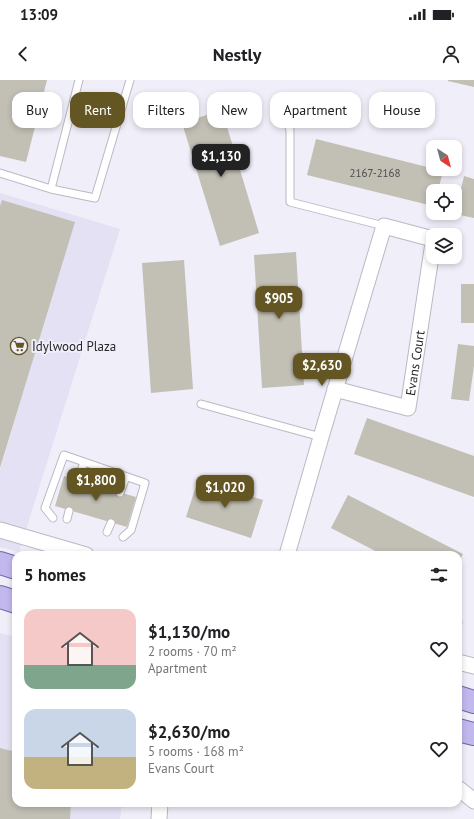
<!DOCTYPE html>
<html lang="en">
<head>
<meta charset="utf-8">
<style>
  body { margin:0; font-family:"PT Sans",sans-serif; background:#f2f2f2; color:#202124; height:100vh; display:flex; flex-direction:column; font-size:15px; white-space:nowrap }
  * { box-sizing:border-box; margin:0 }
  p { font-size:13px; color:#757577 }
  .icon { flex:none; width:22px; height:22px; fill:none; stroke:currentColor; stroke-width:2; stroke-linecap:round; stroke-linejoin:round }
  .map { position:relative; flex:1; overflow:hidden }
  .details { position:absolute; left:12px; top:471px; width:450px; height:256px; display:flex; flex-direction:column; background:#fff; border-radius:12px; box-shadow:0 2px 6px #0003 }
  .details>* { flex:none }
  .banner { position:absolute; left:12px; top:12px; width:450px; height:36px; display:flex; gap:8px }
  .needle { width:26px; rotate:144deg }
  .fabs { position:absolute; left:426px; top:60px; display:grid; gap:8px }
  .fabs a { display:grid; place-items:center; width:36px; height:36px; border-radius:8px; background:#fff; box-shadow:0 2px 6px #0003; font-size:20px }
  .price { position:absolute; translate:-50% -34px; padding:0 9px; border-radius:8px; background:#645623; color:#fff; font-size:13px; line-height:26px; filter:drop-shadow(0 1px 2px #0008) }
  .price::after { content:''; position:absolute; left:50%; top:24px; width:12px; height:9px; margin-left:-6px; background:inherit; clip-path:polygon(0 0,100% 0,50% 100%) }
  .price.active { background:#222; color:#fff }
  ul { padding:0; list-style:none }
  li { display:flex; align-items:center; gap:12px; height:100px; padding:0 12px }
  li span { display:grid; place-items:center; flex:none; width:112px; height:80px; border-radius:12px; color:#555 }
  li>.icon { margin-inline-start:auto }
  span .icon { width:48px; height:48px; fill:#fffc; stroke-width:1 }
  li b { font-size:17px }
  h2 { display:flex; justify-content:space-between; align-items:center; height:48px; padding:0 12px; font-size:17px }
  .chip { padding:0 14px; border-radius:12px; background:#fff; box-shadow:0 2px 6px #0003; font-size:14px; line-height:36px }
  .chip.active { background:#645623; color:#fff }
  .status { display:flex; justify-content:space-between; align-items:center; height:28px; padding:0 20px; background:#fff; direction:ltr }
  .status svg { height:11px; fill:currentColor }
  header { display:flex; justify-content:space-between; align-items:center; height:52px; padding:0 12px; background:#fff; font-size:18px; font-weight:700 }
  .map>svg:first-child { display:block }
</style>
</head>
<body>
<div class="status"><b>13:09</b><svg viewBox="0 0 49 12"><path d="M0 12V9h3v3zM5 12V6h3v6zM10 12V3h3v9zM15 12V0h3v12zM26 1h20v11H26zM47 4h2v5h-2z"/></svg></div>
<header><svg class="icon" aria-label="back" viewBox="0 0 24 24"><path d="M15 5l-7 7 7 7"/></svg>Nestly<svg class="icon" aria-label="person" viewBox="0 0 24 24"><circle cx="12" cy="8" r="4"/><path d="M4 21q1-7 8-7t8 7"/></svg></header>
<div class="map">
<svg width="474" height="739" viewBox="0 0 474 739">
  <rect width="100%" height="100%" fill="#efeef9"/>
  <path fill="#e3e1f3" d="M0,113l120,36 -101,323 -19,-5v-77l74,-248 -72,-21 -2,5z
    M0,553l16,4v166h106l-2,16h-120z"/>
  <path fill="#c2bfb5" d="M0,0h47l-21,82 -26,-6z
    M448,0h26v7l-26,-6z
    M222,30l37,123 -39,13 -38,-123z
    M316,59l127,32 -5,20h-5v15l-126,-31z
    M464,96l10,3v39l-19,-4z
    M2,120l73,22 -75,246v-262z
    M296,172l8,133 -42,3 -8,-133z
    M184,180l9,129 -42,4 -9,-130z
    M461,204h13v39h-13z
    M458,264l16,2v20l-5,35 -18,-2z
    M367,338l107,38v41l-120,-43z
    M64,396l72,21 -9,30 -72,-21z
    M198,400l65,20 -12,38 -65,-21z
    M348,415l115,59 -5,10v-9h-75l-52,-27z
    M0,668l16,4v51h55l-1,16h-70z"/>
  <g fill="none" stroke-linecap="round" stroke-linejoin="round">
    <defs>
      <path id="lane" d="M79,0l-28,109 44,9 35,-118
        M285,35l5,15v72l94,24
        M0,93l51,16
        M201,324l120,33
        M78,400l6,-18
        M120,413l6,-16
        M53,438l-8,-10 19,-53 81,28 -14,47 -8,7
        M67,439l2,-8
        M107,452l4,-9
        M458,542v1"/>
      <g id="street">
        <path id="s1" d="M335,309l73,19 25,-165"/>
        <path d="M0,450l86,25"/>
        <path d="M287,475l34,-118 63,-211 49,13"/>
        <path d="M458,582l16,4"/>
        <path d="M458,708l16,13"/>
        <path d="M159,739l1,-16"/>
      </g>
      <path id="primary" d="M0,483l16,5
        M0,517l16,5
        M458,617l16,5
        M458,650l16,4"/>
    </defs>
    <use href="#lane" stroke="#bab9c3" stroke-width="9"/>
    <use href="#street" stroke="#bab9c3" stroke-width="17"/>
    <use href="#primary" stroke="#7266a3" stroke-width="24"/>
    <use href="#lane" stroke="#fff" stroke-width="7"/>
    <use href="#street" stroke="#fff" stroke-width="15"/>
    <use href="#primary" stroke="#c2b8ee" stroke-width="22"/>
  </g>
  <defs>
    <symbol id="supermarket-ring" viewBox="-11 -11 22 22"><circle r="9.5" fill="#efeef9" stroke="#645623" stroke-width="1.5"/><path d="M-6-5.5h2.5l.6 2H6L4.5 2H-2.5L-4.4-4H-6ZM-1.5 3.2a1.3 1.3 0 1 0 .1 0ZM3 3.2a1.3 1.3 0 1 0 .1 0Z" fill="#645623"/></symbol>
  </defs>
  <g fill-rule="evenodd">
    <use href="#supermarket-ring" x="9" y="256" width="20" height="20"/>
  </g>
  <g text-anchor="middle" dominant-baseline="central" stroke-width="4" stroke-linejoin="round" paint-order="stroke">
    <g font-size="11" fill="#4e4d4e">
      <text x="375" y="93">2167-2168</text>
    </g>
    <g font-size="13" fill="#27272b" stroke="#efeef9" text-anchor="start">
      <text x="32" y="266">Idylwood Plaza</text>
    </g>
    <g font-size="13" fill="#27272b" stroke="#efeef9">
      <text stroke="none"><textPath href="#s1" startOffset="121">Evans Court</textPath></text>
    </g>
  </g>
</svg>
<div class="fabs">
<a><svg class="needle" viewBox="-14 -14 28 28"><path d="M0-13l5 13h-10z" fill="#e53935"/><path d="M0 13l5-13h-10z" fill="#757577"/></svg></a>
<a><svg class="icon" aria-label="locate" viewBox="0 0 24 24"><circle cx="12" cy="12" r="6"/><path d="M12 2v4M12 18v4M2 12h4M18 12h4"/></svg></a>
<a><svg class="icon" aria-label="layers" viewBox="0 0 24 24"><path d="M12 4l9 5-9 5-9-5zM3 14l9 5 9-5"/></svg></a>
</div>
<b class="price active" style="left:221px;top:98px">$1,130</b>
<b class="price" style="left:279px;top:240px">$905</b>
<b class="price" style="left:322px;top:307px">$2,630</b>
<b class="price" style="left:96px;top:422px">$1,800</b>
<b class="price" style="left:225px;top:429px">$1,020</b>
<div class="banner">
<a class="chip">Buy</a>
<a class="chip active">Rent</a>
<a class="chip">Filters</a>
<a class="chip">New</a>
<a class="chip">Apartment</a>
<a class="chip">House</a>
</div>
<section class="details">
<h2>5 homes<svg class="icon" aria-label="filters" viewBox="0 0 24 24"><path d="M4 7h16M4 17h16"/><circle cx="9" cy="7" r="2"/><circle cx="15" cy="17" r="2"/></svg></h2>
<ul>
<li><span style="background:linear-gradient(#f6c9c9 70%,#7fa58c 0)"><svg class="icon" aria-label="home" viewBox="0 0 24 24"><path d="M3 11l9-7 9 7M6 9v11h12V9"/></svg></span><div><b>$1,130/mo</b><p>2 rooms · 70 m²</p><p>Apartment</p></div><svg class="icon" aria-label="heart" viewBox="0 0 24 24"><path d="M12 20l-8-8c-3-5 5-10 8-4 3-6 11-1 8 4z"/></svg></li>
<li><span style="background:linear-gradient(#c9d6e8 60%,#c2b280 0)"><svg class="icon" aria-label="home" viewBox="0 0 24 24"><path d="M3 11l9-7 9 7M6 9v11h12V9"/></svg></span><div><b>$2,630/mo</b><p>5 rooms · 168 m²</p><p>Evans Court</p></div><svg class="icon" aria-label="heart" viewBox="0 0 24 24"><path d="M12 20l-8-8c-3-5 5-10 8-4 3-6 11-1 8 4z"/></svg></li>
</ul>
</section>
</div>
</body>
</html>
